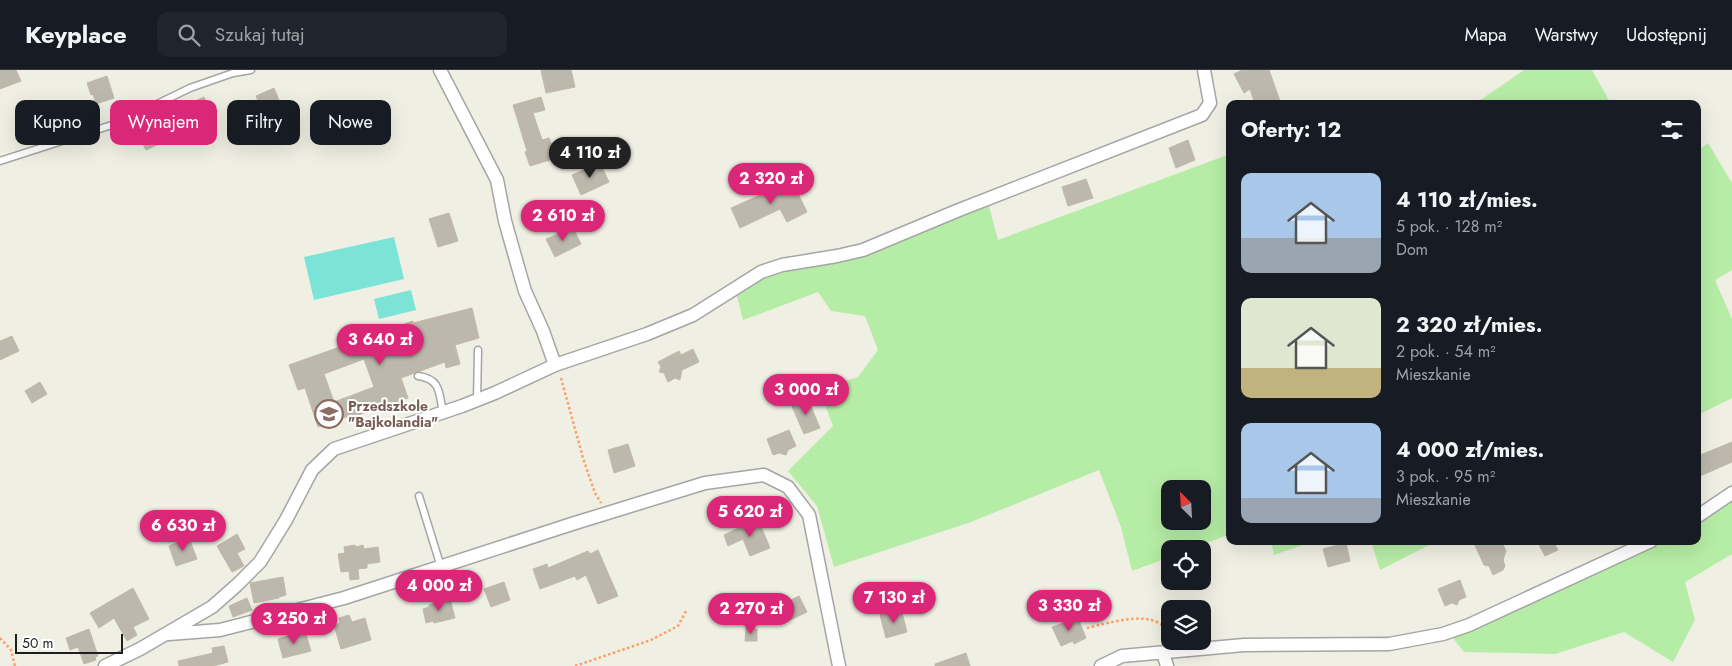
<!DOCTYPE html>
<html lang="pl">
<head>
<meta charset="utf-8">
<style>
  body { margin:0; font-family:Jost,sans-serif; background:#20242c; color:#f1f3f6; height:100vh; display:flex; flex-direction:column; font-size:19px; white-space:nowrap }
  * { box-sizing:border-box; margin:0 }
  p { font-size:16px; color:#9ea1a6 }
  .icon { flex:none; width:28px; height:28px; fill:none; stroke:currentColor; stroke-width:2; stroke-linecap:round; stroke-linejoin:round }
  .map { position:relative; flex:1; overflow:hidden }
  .drawer { position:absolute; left:1226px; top:30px; width:475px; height:445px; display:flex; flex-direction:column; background:#171b24; border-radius:10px; box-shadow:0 5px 20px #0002 }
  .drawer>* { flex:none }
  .hud { position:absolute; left:15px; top:30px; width:475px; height:45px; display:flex; gap:10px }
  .needle { width:32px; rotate:336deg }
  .tools { position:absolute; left:1161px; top:410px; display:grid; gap:10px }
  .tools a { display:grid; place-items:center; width:50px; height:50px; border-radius:10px; background:#171b24; box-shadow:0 5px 20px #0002; font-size:25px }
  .scale { position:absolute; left:15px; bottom:12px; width:108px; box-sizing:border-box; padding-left:5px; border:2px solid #1e1e1e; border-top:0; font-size:14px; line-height:18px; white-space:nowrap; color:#1e1e1e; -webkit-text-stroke:4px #fff; paint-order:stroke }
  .price { position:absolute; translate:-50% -42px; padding:0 11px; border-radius:18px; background:#db2777; color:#fff; font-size:16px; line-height:32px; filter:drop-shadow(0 1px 2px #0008) }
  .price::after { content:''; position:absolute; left:50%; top:30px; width:15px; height:11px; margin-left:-8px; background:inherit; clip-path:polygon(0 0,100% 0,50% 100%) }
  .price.active { background:#222; color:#fff }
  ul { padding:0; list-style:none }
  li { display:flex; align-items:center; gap:15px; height:125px; padding:0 15px }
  li span { display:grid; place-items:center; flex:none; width:140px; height:100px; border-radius:10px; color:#555 }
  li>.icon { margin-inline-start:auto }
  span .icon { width:60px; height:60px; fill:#fffc; stroke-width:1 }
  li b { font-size:21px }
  h2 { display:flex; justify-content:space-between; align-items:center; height:60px; padding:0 15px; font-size:21px }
  .chip { padding:0 18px; border-radius:10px; background:#171b24; box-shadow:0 5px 20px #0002; font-size:18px; line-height:45px }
  .chip.active { background:#db2777; color:#fff }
  header { display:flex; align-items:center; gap:30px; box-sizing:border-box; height:70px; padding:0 25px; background:#171b24; border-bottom:1px solid #363941 }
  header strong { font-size:24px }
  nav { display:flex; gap:28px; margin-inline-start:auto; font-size:18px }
  .search { width:350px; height:45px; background:#20242c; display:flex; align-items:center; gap:12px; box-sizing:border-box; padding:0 18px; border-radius:10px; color:#9ea1a6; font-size:19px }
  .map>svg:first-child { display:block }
</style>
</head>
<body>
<header>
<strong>Keyplace</strong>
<div class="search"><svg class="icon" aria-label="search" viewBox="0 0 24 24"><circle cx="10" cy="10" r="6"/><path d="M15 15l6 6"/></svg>Szukaj tutaj</div>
<nav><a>Mapa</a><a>Warstwy</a><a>Udostępnij</a></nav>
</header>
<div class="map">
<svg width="1732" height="596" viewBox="0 0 1732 596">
  <rect width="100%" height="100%" fill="#efefe3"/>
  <path fill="#b6eda6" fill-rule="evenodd" d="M1524,0h68l19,34h-142l13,-5z
    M1708,73l24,40v87l-17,10 17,39v79l-34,17v-264z
    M1230,84v380l-39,15h-21v8l-38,14 -11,-44 -22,-57 -128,52 -137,45 -17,-61 -29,-35 45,-45 -14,-37 39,-12 20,-27 -13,-34 -34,-5 -13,-19 -75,28 -7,-28 26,-18 33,-7 67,-10 126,-55 10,38zM1170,419h32v32h-32z
    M1732,430v54l-47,28 10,38 -22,42 -49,-30 -69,22 -91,-2 -12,-15 65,-28 146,-68h35v-21z
    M1271,471h43l-40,14z
    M1371,471h66l-57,29z"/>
  <path fill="#7ce3d7" d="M394,167l10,42 -90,21 -10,-43z
    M411,220l5,20 -37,9 -5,-20z"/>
  <path fill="#bcb8ac" stroke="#c2b9a5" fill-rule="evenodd" d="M0,0h16l5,11 -21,8z
    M541,0h30l4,17 -29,6z
    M1242,0h27l12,34h-26l-5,-15 -6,4 -10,-19z
    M107,6l7,22 -18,6 -3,-10 -2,1 -4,-12z
    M274,18l7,17 -3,1 3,6 -16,7 -9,-23z
    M204,27l8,17 -55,25 2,5 -13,6 -10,-21z
    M541,27l4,13 -12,3 9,27 7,-2 4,10 -3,1 3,10 -23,7 -5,-14 2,-1 -14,-46z
    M350,39l6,15 -26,10 -6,-16z
    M381,43l6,17 -13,5 -6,-17z
    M1188,70l7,20 -19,8 -7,-20z
    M600,93l9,19 -28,13 -9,-20z
    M791,109l16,33 -20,10 -7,-13 -40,19 -9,-20 43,-19 -1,-1z
    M1086,109l7,19 -25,8 -6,-19z
    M449,143l9,28 -20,6 -9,-28z
    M573,158l8,16 -26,13 -9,-18z
    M472,238l7,30 -24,7 5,19 -14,4 -1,-6 -44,16 7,20 -56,19v-2l-34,12 -13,-39 -7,2 -9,-25 124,-44v2zM364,289l10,28 -40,15 -10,-28z
    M12,266l7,15 -19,9v-19z
    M693,279l6,13 -17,8 -2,10 -5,-2 -7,4 -4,-9 -5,-1 2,-5 -3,-5 21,-11 2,4z
    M40,312l7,12 -15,9 -7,-12z
    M807,327l13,31 -16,6 -13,-30z
    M789,360l7,16 -8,4 -2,5 -7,-2 -6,2 -6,-16z
    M1732,372v20l-34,15v-21z
    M628,374l7,22 -21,7 -6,-23z
    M758,449l12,29 -20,8 -7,-17 -15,7 -4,-11z
    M237,464l8,15 -8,4 7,13 -12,6 -15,-26z
    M189,468l8,21 -21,7 -7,-20z
    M1473,471l13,4 8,-4 8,2 4,8 -3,9 2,6 -2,4 -10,5 -4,-9 -5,-1z
    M1537,471h16l5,9 -13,6z
    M1346,473l4,18 -22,6 -5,-18z
    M355,475l1,2 7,-2 1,4 14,-2 2,15 -13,2v4l-9,1 1,10 -9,1 -1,-9 -8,1 -3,-18 7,-1 -1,-6z
    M598,480l20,46 -20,8 -12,-29 -9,5 -2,-4 -35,13 -7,-20 14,-5 1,4 40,-17 2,3z
    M283,507l3,18 -7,2v1l-25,5 -4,-20z
    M1460,510l6,17 -7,3 -2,5 -5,-2 -7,3 -7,-17z
    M504,512l6,18 -19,7 -7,-18z
    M133,518l16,31 -16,8 4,8 -10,6 -13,-23 -15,10 -9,-15z
    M799,526l8,16 -23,11 -7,-16z
    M247,528l5,12 -19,7 -4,-11z
    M450,529l5,19 -21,5 -1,-2 -7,2 -3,-14 6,-2v-2z
    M901,539l6,23 -21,6 -6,-23z
    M349,545l3,7 13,-4 6,22 -30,9 -7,-24 6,-2 -1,-5z
    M1078,548l8,20 -12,6 -1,-3 -12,5 -9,-19z
    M746,558l11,1v12h-12z
    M89,559l9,27 -3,1 1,3 -12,4 -6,-17 -8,3 -4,-12z
    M305,561l6,20 -28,7 -5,-19z
    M224,576l4,16 -15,4h-34l-1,-5 35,-8 -1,-5z
    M966,583l4,13h-35v-2z"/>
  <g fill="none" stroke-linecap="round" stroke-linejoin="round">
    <defs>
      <path id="service" d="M0,91l118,-38 72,-35 43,-15 18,-3
        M418,306c23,3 21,17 25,37
        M477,330l1,-50
        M419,426l22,71"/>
      <path id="minor" d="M440,0l57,110 8,41 15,53 5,17 18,40 12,34
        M1698,446l34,-23
        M169,564l51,-4 124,-32 231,-75 130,-40 59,-8 24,12 21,28 30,151
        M1163,583l4,13
        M105,596l35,-17 72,-42 25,-22 23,-23 26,-42 26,-50 22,-21 128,-43 33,-13 60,-28 92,-31 46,-19 68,-43 21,-7 55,-9 26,-6 96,-40 243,-95 8,-12 -6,-33
        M1101,596l21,-10 122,-11 145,-1 54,-10 26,-9 182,-84"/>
    </defs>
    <use href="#service" stroke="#a5a5a5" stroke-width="9"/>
    <use href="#minor" stroke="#a5a5a5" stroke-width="15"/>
    <path stroke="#ff9d64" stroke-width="2.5" stroke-dasharray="2.5 2.5" stroke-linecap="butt" d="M561,308l22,80 12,35 6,10
      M1087,558c23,-5 74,-23 83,10
      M0,568l11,12 4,16
      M575,596l76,-26 27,-14 8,-15"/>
    <use href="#service" stroke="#fff" stroke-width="6"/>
    <use href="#minor" stroke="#fff" stroke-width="12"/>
  </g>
  <defs>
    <symbol id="school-ring" viewBox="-11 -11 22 22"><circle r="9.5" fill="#fff" stroke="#8d6e63" stroke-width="1.5"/><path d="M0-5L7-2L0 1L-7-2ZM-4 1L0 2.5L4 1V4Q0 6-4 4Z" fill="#8d6e63"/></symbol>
  </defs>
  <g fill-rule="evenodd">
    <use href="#school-ring" x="313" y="328" width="32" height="32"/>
  </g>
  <g text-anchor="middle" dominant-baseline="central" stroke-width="4" stroke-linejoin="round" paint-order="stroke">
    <g font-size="14" font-weight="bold" fill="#785e54" stroke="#fff" text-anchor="start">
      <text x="348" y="336">Przedszkole<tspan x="348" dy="16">"Bajkolandia"</tspan></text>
    </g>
  </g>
</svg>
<div class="tools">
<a><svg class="needle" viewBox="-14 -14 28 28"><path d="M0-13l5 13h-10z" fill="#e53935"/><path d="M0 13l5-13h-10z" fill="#9ea1a6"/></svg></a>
<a><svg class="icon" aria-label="locate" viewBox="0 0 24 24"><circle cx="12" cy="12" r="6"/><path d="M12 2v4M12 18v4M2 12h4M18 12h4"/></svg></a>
<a><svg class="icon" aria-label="layers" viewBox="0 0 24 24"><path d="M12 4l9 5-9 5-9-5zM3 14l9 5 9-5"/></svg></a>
</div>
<div class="scale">50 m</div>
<b class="price active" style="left:590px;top:109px">4 110 zł</b>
<b class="price" style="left:771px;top:135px">2 320 zł</b>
<b class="price" style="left:563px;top:172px">2 610 zł</b>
<b class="price" style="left:380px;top:296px">3 640 zł</b>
<b class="price" style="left:806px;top:346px">3 000 zł</b>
<b class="price" style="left:750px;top:468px">5 620 zł</b>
<b class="price" style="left:183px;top:482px">6 630 zł</b>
<b class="price" style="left:439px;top:542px">4 000 zł</b>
<b class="price" style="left:894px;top:554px">7 130 zł</b>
<b class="price" style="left:1069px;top:562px">3 330 zł</b>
<b class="price" style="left:751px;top:565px">2 270 zł</b>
<b class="price" style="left:294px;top:575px">3 250 zł</b>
<div class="hud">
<a class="chip">Kupno</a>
<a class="chip active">Wynajem</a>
<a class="chip">Filtry</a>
<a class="chip">Nowe</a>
</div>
<section class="drawer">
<h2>Oferty: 12<svg class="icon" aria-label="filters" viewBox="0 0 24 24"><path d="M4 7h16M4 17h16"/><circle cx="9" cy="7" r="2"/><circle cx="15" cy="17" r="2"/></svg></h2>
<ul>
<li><span style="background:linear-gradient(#a9c7e8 65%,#9aa5b1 0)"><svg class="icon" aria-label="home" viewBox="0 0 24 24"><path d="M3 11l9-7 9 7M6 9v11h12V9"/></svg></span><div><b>4 110 zł/mies.</b><p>5 pok. · 128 m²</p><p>Dom</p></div></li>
<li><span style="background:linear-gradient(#dfe7d0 70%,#c2b280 0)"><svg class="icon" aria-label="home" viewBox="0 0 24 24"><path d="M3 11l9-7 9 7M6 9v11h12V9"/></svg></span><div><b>2 320 zł/mies.</b><p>2 pok. · 54 m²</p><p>Mieszkanie</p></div></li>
<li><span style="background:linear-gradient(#a9c7e8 75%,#9aa5b1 0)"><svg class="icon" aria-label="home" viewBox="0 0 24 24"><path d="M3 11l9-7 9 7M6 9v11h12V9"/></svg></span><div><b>4 000 zł/mies.</b><p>3 pok. · 95 m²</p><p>Mieszkanie</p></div></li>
</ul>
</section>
</div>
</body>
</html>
